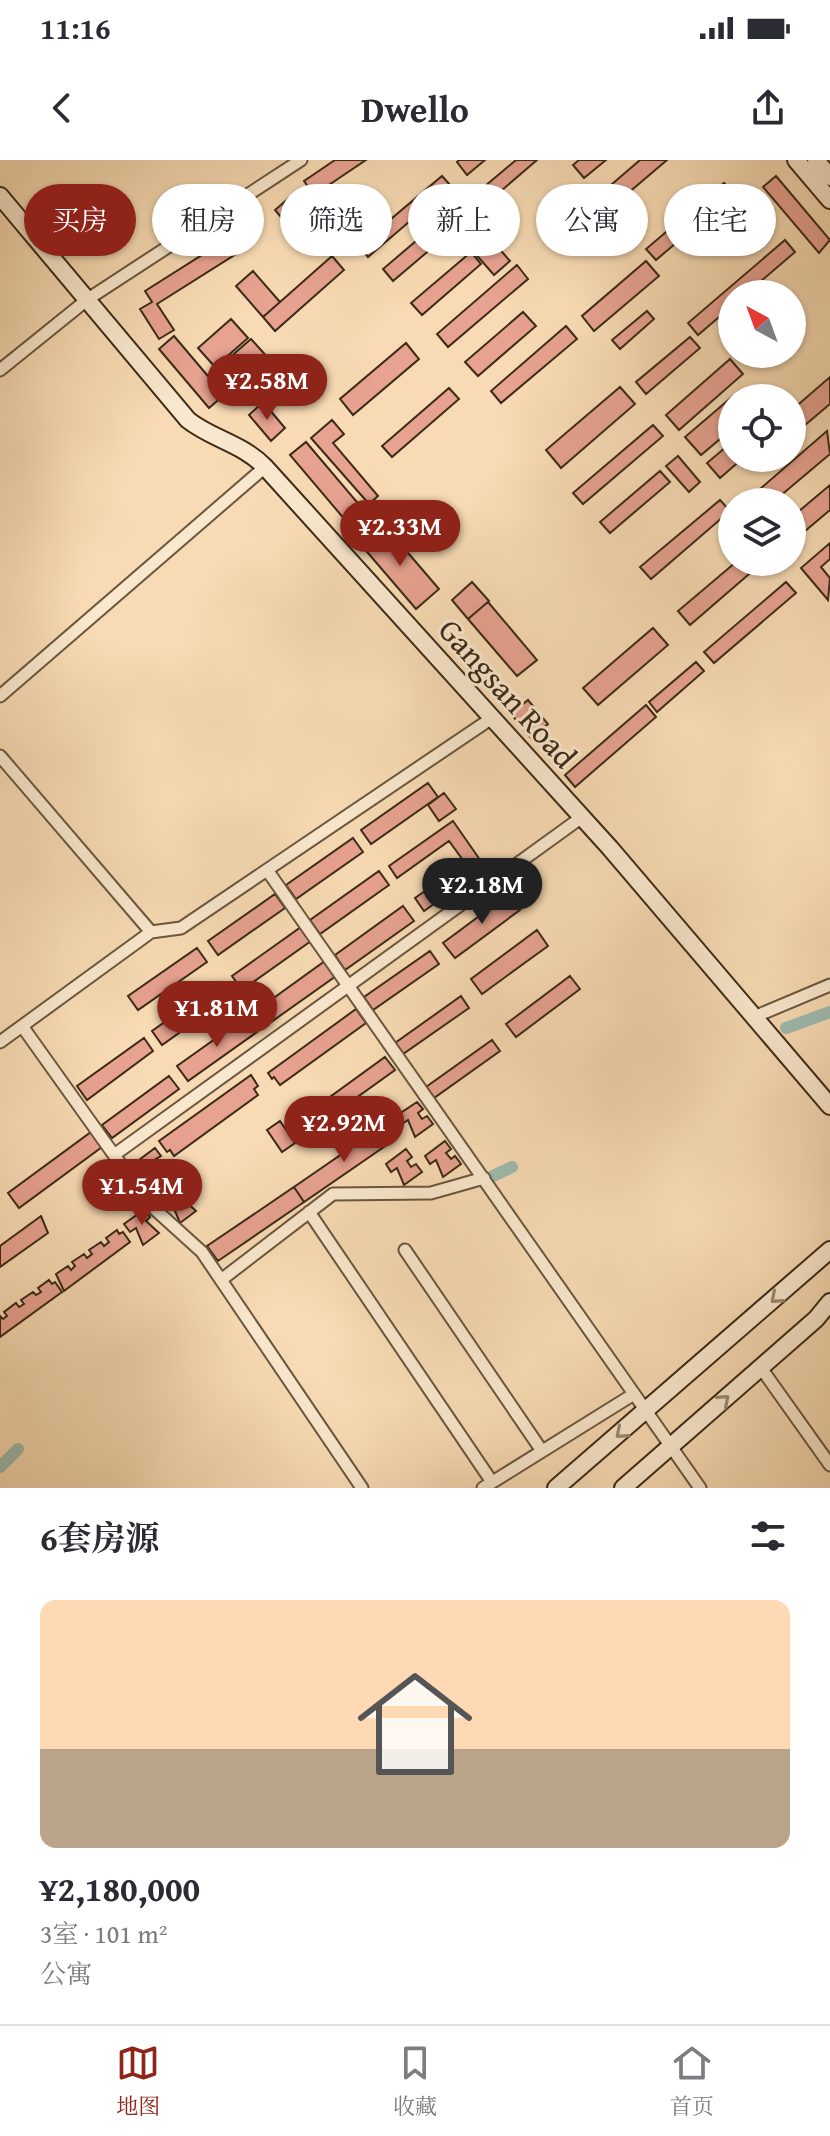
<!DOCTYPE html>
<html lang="zh">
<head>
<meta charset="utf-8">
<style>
  body { margin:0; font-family:"Gentium Book Plus","Noto Serif SC",serif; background:#f2f2f3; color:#2b2b33; height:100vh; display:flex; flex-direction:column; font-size:30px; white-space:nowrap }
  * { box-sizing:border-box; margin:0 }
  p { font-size:26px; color:#7c7c81 }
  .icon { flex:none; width:44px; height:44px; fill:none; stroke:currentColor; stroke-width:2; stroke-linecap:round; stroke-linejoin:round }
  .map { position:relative; height:1328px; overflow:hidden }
  .panel { display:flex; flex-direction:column; background:#fff; flex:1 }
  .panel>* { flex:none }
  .top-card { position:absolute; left:24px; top:24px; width:782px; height:72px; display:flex; gap:16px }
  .needle { width:52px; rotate:319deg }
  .tools { position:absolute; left:718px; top:120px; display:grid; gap:16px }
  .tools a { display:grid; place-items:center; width:88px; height:88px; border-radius:50%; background:#fff; box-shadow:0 2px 6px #0004; font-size:40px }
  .price { position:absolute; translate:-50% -68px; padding:0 18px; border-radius:28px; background:#8f2418; color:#fff; font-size:26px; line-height:52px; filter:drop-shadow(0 2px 4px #0008) }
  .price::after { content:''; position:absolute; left:50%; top:48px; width:24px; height:18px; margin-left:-12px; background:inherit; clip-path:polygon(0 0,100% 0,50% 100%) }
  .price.on { background:#222; color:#fff }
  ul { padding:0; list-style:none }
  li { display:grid; align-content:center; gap:16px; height:424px; padding:0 40px }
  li+li { border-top:2px solid #e1e1e2 }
  li span { display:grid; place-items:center; height:248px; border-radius:16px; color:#555 }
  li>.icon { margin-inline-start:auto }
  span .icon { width:144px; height:144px; fill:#fffc; stroke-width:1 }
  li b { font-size:34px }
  h2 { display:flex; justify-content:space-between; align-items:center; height:96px; padding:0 40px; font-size:34px }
  .pill { padding:0 28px; border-radius:36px; background:#fff; box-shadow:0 2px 6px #0004; font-size:28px; line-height:72px }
  .pill.on { background:#8f2418; color:#fff }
  .status { display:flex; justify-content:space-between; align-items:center; height:56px; padding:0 40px; background:#fff; direction:ltr }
  .status svg { height:22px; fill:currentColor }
  header { display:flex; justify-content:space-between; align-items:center; height:104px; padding:0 40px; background:#fff; font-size:36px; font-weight:700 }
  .tab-bar { display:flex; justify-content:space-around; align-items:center; height:112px; border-top:2px solid #e1e1e2; background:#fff; font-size:22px; color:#7c7c81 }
  .tab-bar a { display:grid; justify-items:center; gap:4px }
  .tab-bar .on { color:#8f2418 }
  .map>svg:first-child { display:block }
</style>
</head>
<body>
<div class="status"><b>11:16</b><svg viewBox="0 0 49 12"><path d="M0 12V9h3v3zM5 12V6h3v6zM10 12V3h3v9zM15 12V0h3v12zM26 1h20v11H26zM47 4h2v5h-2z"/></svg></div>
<header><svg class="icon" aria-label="back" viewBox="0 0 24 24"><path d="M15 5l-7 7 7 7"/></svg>Dwello<svg class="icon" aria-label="share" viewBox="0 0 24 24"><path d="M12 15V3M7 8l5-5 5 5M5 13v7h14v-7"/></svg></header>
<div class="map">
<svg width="830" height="1328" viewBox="0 0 830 1328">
  <rect width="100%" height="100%" fill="#f8dbb4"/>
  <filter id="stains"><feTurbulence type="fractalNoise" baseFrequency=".0025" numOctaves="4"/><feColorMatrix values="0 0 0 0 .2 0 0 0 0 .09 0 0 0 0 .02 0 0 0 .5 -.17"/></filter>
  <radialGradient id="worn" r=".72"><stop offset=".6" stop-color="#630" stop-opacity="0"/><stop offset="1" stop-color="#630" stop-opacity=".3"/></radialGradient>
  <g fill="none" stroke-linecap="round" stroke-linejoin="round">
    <path stroke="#9dbbb0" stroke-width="12" d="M786,868l44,-16
      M493,1016l19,-9
      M0,1307l18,-18"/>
  </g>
  <path fill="#e7a290" stroke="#3b2b17" stroke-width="2" d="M335,0h31l-52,35 -10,-14z
    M459,0h26l-18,15 -10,-13z
    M516,0h21l-50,43 -9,-11z
    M579,0h27l-22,18 -11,-13z
    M640,0h27l-73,62 -11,-13z
    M442,16l9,10 -83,71 -9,-11z
    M776,16l54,64 -11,13 -56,-66z
    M724,23l10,11 -78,66 -10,-11z
    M289,38l17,19 -14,13 -17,-20z
    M462,42l10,12 -79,67 -10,-12z
    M243,69l9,15 -95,60 17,26 -15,9 -19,-30 12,-7 -7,-11z
    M489,77l21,24 -16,14 -21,-24z
    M785,80l10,12 -49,42h-14v12l-34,29 -10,-12z
    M471,92l10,12 -59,51 -11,-12z
    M332,96l12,14 -69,61 -12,-14z
    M646,101l13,15 -65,55 -12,-15z
    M517,105l11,14 -80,68 -11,-13z
    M253,111l27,31 -17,15 -27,-31z
    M647,151l7,8 -34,30 -8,-9z
    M523,152l13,14 -58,50 -13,-14z
    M231,159l17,19 -33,29 -17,-19z
    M566,166l11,13 -76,64 -10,-12z
    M174,176l50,59 -15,13 -50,-59z
    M690,177l10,11 -54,46 -10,-12z
    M251,179l18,20 -38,34 -18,-21z
    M406,183l13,16 -66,56 -13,-16z
    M730,199l13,15 -64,56 -13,-15z
    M275,205l14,16 -25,21 -13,-16z
    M830,217v27l-38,32v-26z
    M620,227l15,17 -74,64 -15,-18z
    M449,228l10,11 -67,58 -10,-11z
    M732,237v32l-31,26 -16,-18z
    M263,242l22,26 -14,13 -22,-26z
    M332,260l12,14 -11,9 45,53 -9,8 -58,-66z
    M653,265l10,11 -80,68 -10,-11z
    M827,271l3,23 -57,48h-28z
    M306,282l56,66 -16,13 -56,-66z
    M732,282v16h11l-23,20 -13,-15z
    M678,296l22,26 -11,10 -23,-26z
    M660,311l10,11 -60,51 -10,-11z
    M830,325v25l-38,32v-25z
    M720,340l10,11 -79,68 -11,-12z
    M385,366l54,63 -23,20 -54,-63z
    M830,383v16l-9,8 9,11 -2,22 -27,-32z
    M736,402h27l-73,63 -12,-14z
    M472,422l17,19 -21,18 -16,-19z
    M786,422l10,11 -82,70 -10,-11z
    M488,442l49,58 -20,16 -49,-57z
    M653,468l15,17 -70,60 -15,-17z
    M696,502l8,9 -47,41 -8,-10z
    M528,540l20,24 -17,14 -20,-24z
    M646,545l10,12 -81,70 -10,-12z
    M428,623l10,14 -67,47 -10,-14z
    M444,633l12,16 -17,12 -11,-16z
    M453,661l32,46 -61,44 -9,-13 50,-35 -16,-22 -52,37 -8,-12z
    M353,678l10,14 -67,47 -10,-14z
    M379,711l10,14 -69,49 -10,-14z
    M275,734l10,14 -67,47 -10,-14z
    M509,734l11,16 -65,48 -12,-15z
    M403,746l11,15 -69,49 -10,-15z
    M301,767l10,14 -69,49 -10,-14z
    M537,770l11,16 -66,48 -11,-15z
    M197,788l10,14 -69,48 -10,-14z
    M430,791l9,13 -66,46 -9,-13z
    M325,801l11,15 -69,49 -10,-15z
    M570,816l10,13 -64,48 -10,-13z
    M221,822l10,14 -69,49 -10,-14z
    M461,836l8,12 -66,46 -8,-11z
    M356,849l10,14 -86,62 -6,-8 -2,2 -4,-6z
    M246,857l11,15 -69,49 -11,-15z
    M144,878l9,13 -66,49 -10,-14z
    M492,880l8,11 -66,47 -8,-11z
    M385,897l10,13 -85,61 -9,-13z
    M251,915l7,11 -4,3 4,6 -84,61 -4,-6 -3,2 -8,-11z
    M169,916l10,13 -67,49 -10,-13z
    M417,942l6,7 -5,4 4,6 5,-3 6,8 -18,13 -7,-17 -6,4 -6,-8z
    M280,961l15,22 -13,9 -15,-22z
    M384,965l10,15 -90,62 -10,-15z
    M91,972l11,15 -83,61 -11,-15z
    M445,981l6,8 -5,4 5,6 4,-3 6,8 -18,13 -7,-17 -6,4 -5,-8z
    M155,988l6,8 -5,3 14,13 -17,12 -7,-17 -6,4 -5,-8z
    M406,989l6,8 -5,4 4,6 5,-3 6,8 -18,13 -7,-17 -6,4 -5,-8z
    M110,1001l6,8 -5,3 14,13 -17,12 -7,-17 -6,4 -5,-8z
    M294,1027l10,15 -86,59 -11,-15z
    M182,1028l6,7 -5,4 13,12 -16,12 -7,-17 -6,4 -6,-7z
    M145,1049l5,8 -4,4 13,12 -16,12 -7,-17 -6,4 -6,-8z
    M41,1056l7,17 -48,34v-21z
    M117,1070l2,4 4,-2 7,10 -66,49 -8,-17 12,-8 3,4 4,-4 -3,-4 12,-8 3,4 5,-4 -3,-4 12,-8 3,4 5,-4 -3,-4z
    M49,1120l3,4 3,-2 7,10 -62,45v-21l3,3 4,-3 -3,-4 12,-9 3,4 5,-3 -3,-4 12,-8 3,3 5,-3 -3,-4z"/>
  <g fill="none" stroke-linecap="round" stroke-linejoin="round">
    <defs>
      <path id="street" d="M0,210l88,-71 213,-139
        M0,536l265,-229
        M0,596l151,176
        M267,710l433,618
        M754,857l76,-32
        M22,866l127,178 53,48 160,236
        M0,882l151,-110 30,-4 311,-210
        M114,995l468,-338
        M309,1052l183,270
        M405,1090l137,201
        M221,1120l112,-86 98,-1 53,-15
        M761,1208l69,97
        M483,1328l151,-94"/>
      <path id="secondary" d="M796,0l34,40
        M816,0l14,17
        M0,36l188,224c24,19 55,24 77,47l345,381 220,258
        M556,1328l274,-238
        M623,1328l193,-169 14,-17"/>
    </defs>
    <use href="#street" stroke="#6a573e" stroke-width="15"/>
    <use href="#secondary" stroke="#3b2b17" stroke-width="20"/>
    <use href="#street" stroke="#fae8ce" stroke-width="11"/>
    <use href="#secondary" stroke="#fae8ce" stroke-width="16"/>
  </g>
  <defs><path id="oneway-chevron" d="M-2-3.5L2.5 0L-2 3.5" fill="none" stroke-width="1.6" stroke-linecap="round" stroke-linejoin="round" transform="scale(2)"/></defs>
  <g stroke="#9a8a72">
    <use href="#oneway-chevron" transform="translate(776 1138) rotate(139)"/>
    <use href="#oneway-chevron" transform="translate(724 1240) rotate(-41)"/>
    <use href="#oneway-chevron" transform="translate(621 1273) rotate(139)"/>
  </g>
  <g text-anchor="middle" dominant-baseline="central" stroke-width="6" stroke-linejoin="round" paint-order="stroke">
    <g font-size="32" fill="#3b2b17" stroke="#fae8ce">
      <text transform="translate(508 533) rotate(48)">Gangsan Road</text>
    </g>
  </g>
  <rect width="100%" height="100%" filter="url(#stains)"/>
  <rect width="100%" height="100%" fill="url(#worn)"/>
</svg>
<div class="tools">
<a><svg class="needle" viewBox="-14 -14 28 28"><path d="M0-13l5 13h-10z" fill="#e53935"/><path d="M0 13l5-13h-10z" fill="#7c7c81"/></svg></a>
<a><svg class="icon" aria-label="locate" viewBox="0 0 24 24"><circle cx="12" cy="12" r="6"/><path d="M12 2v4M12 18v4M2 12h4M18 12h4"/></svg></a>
<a><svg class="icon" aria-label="layers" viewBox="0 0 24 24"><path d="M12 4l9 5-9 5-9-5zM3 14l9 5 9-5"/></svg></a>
</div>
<b class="price" style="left:267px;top:262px">¥2.58M</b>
<b class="price" style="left:400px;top:408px">¥2.33M</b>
<b class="price on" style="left:482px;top:766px">¥2.18M</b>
<b class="price" style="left:217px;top:889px">¥1.81M</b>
<b class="price" style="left:344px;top:1004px">¥2.92M</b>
<b class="price" style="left:142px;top:1067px">¥1.54M</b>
<div class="top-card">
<a class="pill on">买房</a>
<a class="pill">租房</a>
<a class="pill">筛选</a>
<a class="pill">新上</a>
<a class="pill">公寓</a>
<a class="pill">住宅</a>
</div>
</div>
<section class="panel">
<h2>6套房源<svg class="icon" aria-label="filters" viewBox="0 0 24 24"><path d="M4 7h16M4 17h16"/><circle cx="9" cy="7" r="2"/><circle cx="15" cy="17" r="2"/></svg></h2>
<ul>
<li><span style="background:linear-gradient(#ffd9b3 60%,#b9a48a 0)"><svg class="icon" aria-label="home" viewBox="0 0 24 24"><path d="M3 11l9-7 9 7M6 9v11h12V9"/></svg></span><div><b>¥2,180,000</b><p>3室 · 101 m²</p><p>公寓</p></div></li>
</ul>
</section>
<nav class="tab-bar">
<a class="on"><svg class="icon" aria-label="map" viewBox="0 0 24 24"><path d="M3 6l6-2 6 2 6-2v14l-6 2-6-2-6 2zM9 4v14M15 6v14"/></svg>地图</a>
<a><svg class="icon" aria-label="saved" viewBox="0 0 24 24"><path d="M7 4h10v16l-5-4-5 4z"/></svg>收藏</a>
<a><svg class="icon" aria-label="home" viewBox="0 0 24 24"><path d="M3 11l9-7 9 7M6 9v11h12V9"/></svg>首页</a>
</nav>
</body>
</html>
